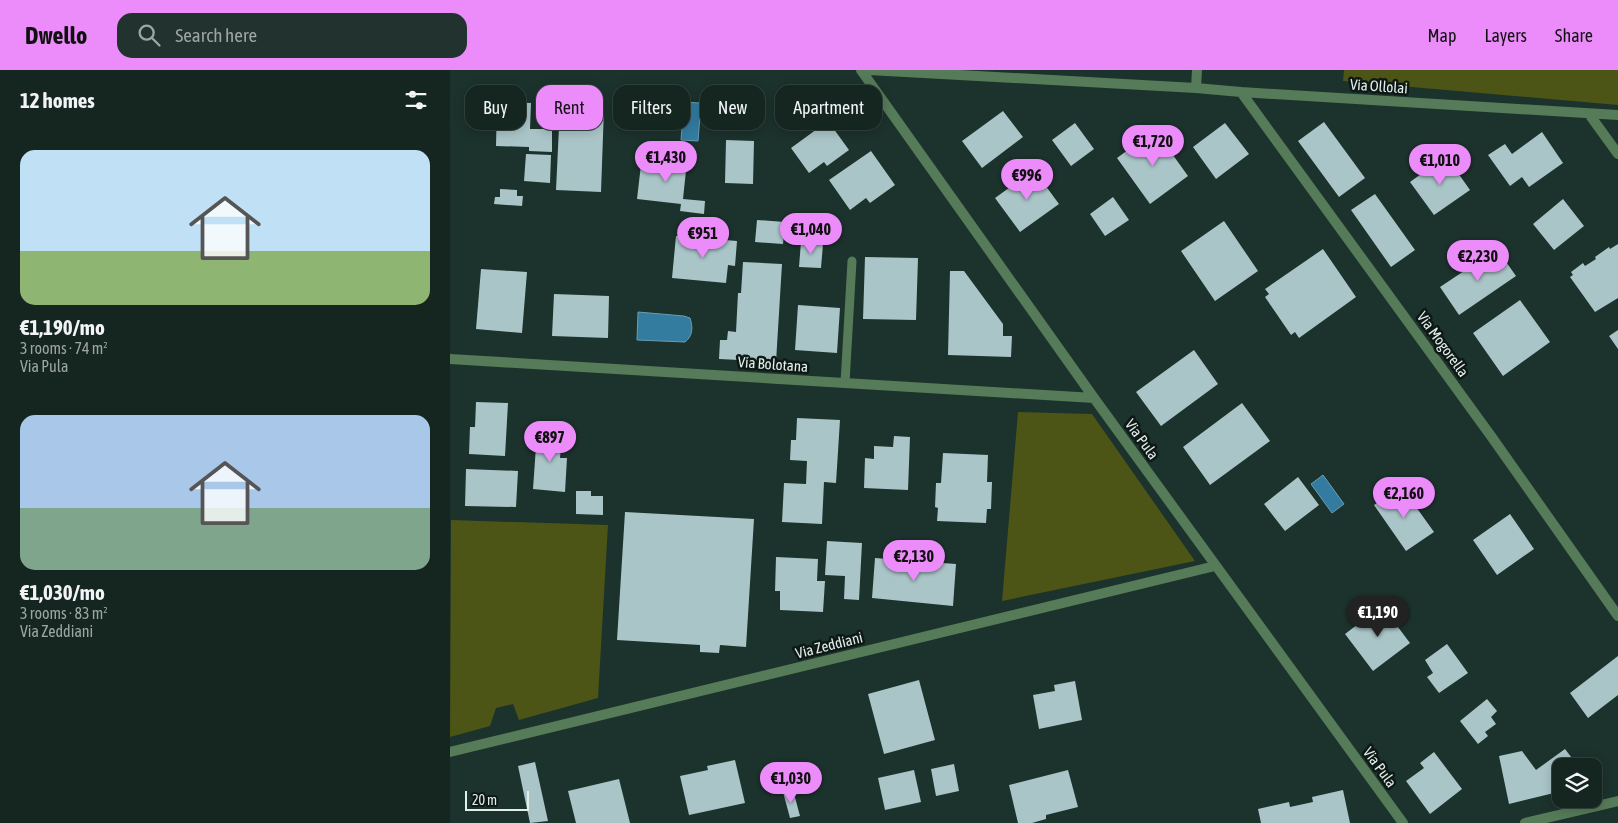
<!DOCTYPE html>
<html lang="en">
<head>
<meta charset="utf-8">
<style>
  body { margin:0; font-family:"Asap Condensed",sans-serif; background:#22322e; color:#f1f3f6; height:100vh; display:flex; flex-direction:column; font-size:19px; white-space:nowrap }
  * { box-sizing:border-box; margin:0 }
  p { font-size:16px; color:#9da5a5 }
  .icon { flex:none; width:28px; height:28px; fill:none; stroke:currentColor; stroke-width:2; stroke-linecap:round; stroke-linejoin:round }
  .map { position:relative; flex:1; overflow:hidden }
  .side { display:flex; flex-direction:column; background:#152621; width:450px }
  .side>* { flex:none }
  .banner { position:absolute; left:15px; top:15px; width:475px; height:45px; display:flex; gap:10px }
  .buttons { position:absolute; left:1102px; top:688px; display:grid; gap:10px }
  .buttons a { display:grid; place-items:center; width:50px; height:50px; border-radius:10px; background:#152621; box-shadow:0 2px 12px #0003,0 0 0 1px #34433f; font-size:25px }
  .scale { position:absolute; left:15px; bottom:12px; width:64px; box-sizing:border-box; padding-left:5px; border:2px solid #e1eeea; border-top:0; font-size:14px; line-height:18px; white-space:nowrap; color:#e1eeea; -webkit-text-stroke:4px #0e1815; paint-order:stroke }
  .price { position:absolute; translate:-50% -42px; padding:0 11px; border-radius:18px; background:#ec8cfa; color:#111; font-size:16px; line-height:32px; filter:drop-shadow(0 1px 2px #0008) }
  .price::after { content:''; position:absolute; left:50%; top:30px; width:15px; height:11px; margin-left:-8px; background:inherit; clip-path:polygon(0 0,100% 0,50% 100%) }
  .price.active { background:#222; color:#fff }
  ul { padding:0; list-style:none }
  li { display:grid; align-content:center; gap:10px; height:265px; padding:0 20px }
  li span { display:grid; place-items:center; height:155px; border-radius:15px; color:#555 }
  li>.icon { margin-inline-start:auto }
  span .icon { width:90px; height:90px; fill:#fffc; stroke-width:1 }
  li b { font-size:21px }
  h2 { display:flex; justify-content:space-between; align-items:center; height:60px; padding:0 20px; font-size:21px }
  .tag { padding:0 18px; border-radius:15px; background:#152621; box-shadow:0 2px 12px #0003,0 0 0 1px #34433f; font-size:18px; line-height:45px }
  .tag.active { background:#ec8cfa; color:#111 }
  header { display:flex; align-items:center; gap:30px; box-sizing:border-box; height:70px; padding:0 25px; background:#ec8cfa; color:#111 }
  header strong { font-size:24px }
  nav { display:flex; gap:28px; margin-inline-start:auto; font-size:18px }
  .search { width:350px; height:45px; background:#22322e; display:flex; align-items:center; gap:12px; box-sizing:border-box; padding:0 18px; border-radius:15px; color:#9da5a5; font-size:19px }
  main { display:flex; flex:1; min-height:0 }
  .map>svg:first-child { display:block }
</style>
</head>
<body>
<header>
<strong>Dwello</strong>
<div class="search"><svg class="icon" aria-label="search" viewBox="0 0 24 24"><circle cx="10" cy="10" r="6"/><path d="M15 15l6 6"/></svg>Search here</div>
<nav><a>Map</a><a>Layers</a><a>Share</a></nav>
</header>
<main>
<section class="side">
<h2>12 homes<svg class="icon" aria-label="filters" viewBox="0 0 24 24"><path d="M4 7h16M4 17h16"/><circle cx="9" cy="7" r="2"/><circle cx="15" cy="17" r="2"/></svg></h2>
<ul>
<li><span style="background:linear-gradient(#bfe0f5 65%,#8fb573 0)"><svg class="icon" aria-label="home" viewBox="0 0 24 24"><path d="M3 11l9-7 9 7M6 9v11h12V9"/></svg></span><div><b>€1,190/mo</b><p>3 rooms · 74 m²</p><p>Via Pula</p></div></li>
<li><span style="background:linear-gradient(#a9c7e8 60%,#7fa58c 0)"><svg class="icon" aria-label="home" viewBox="0 0 24 24"><path d="M3 11l9-7 9 7M6 9v11h12V9"/></svg></span><div><b>€1,030/mo</b><p>3 rooms · 83 m²</p><p>Via Zeddiani</p></div></li>
</ul>
</section>
<div class="map">
<svg width="1168" height="753" viewBox="0 0 1168 753">
  <rect width="100%" height="100%" fill="#1c322c"/>
  <path fill="#4c5416" d="M894,0h274v35l-275,-24z
    M568,342l74,2 103,147 -193,40z
    M1,450l157,5 -10,173 -79,22 -6,-16 -17,4 -6,18 -40,11z"/>
  <path fill="#337b9f" stroke="#679eb6" d="M234,32l17,1 -3,38 -17,-1z
    M188,242l46,4 6,2c3,9 3,18 -5,24l-48,-2z
    M873,405l21,29 -12,9 -21,-29z"/>
  <path fill="#aac5c8" d="M47,32l34,1 -1,26h22v23l-23,-1v-4l-33,-1z
    M110,36l44,2 -3,84 -45,-2z
    M553,41l20,26 -41,31 -20,-27z
    M378,51l21,29 -22,16 -3,-4 -15,11 -18,-25z
    M874,52l41,56 -26,19 -41,-56z
    M625,53l19,26 -23,17 -19,-26z
    M775,53l24,31 -33,25 -23,-32z
    M705,60l33,46 -38,28 -33,-46z
    M1092,62l21,31 -34,24 -7,-10 -12,9 -22,-31 17,-11 7,10z
    M276,70l28,1 -1,43 -28,-1z
    M421,81l24,34 -25,18 -4,-5 -16,12 -21,-30z
    M76,84l25,1 -1,28 -26,-2z
    M192,86l45,5 -4,38 22,2 -1,13 -24,-3 1,-7 -44,-5z
    M996,86l24,34 -36,25 -24,-33z
    M584,100l25,34 -39,28 -25,-34z
    M50,119l17,1v6h6l-1,10 -28,-2 1,-7h5z
    M925,124l40,56 -24,17 -40,-57z
    M663,127l16,23 -24,16 -15,-22z
    M1113,129l21,27 -30,24 -21,-26z
    M307,150l28,2 -2,22 -28,-2z
    M774,151l34,50 -43,30 -34,-50z
    M226,166l61,5 -2,25 -7,-1 -2,18 -54,-5z
    M351,172l22,2 -2,24 -22,-1z
    M1168,174v54l-23,14 -25,-35 3,-2 -2,-3 12,-9 2,3 11,-7 -1,-2 14,-10 1,2z
    M873,179l33,48 -57,41 -4,-6 -4,3 -26,-38 4,-3 -4,-5z
    M1047,179l19,27 -57,39 -19,-28z
    M415,187l53,1 -2,62 -53,-1z
    M293,192l39,2 -6,98 -57,-3 1,-19h7l1,-9 8,1 2,-39h3z
    M31,199l46,3 -5,61 -46,-4z
    M500,201h14l39,53v12h9l-1,21 -63,-2z
    M104,224l55,2 -1,42 -56,-2z
    M1070,230l30,42 -47,34 -30,-43z
    M348,235l42,3 -3,45 -42,-3z
    M1168,260v19l-9,-13z
    M744,280l24,34 -57,42 -25,-34z
    M26,332l32,1 -3,53 -36,-2 1,-27h5z
    M792,333l28,38 -60,44 -27,-38z
    M347,348l43,2 -4,63 -12,-1 -2,42 -40,-2 2,-39 22,1 1,-23 -17,-1 1,-20h5z
    M87,362l25,2 -2,24h7l-2,34 -32,-3z
    M444,366l16,1 -2,53 -44,-2 1,-30 9,1v-13l19,1z
    M493,383l45,2 -1,27h5l-1,27h-4l-1,14 -49,-2 1,-13 -3,-1 1,-24h5z
    M16,399l52,2 -2,36 -51,-1z
    M848,407l21,28 -34,26 -21,-27z
    M951,416l33,46 -28,19 -32,-46z
    M126,421h15v5h12v19l-27,-1z
    M175,442l129,7 -8,128 -26,-2 -1,8 -19,-1v-7l-83,-5z
    M1060,444l24,35 -37,26 -24,-35z
    M377,471l35,2 -3,57 -15,-1 1,-23 -20,-1z
    M326,487l42,2 -1,22h8l-2,31 -43,-2v-19h-5z
    M425,488l81,6 -3,42 -81,-8z
    M932,536l28,37 -37,28 -28,-37z
    M997,574l21,29 -29,20 -12,-16 6,-4 -8,-13z
    M1168,586v39l-30,23 -18,-25z
    M469,610l16,60 -51,14 -16,-60z
    M625,611l7,39 -43,9 -6,-34 22,-4 -1,-6z
    M1037,629l10,12 -6,6 5,7 -11,8 3,4 -10,8 -18,-23z
    M1115,679l13,17h-17v22l-7,5 -45,11 -10,-48 23,-5 14,19z
    M984,682l28,37 -32,25 -24,-33 18,-13 -4,-5z
    M285,690l10,43 -56,12 -9,-39 28,-6 -1,-4z
    M85,692l13,59 -18,2 -12,-57z
    M504,694l5,27 -23,5 -5,-27z
    M464,700l7,32 -36,8 -7,-32z
    M618,700l10,37 -32,8v4l-14,4h-14l-9,-38z
    M169,709l11,44h-54l-8,-32z
    M343,720l7,26 -10,2 -7,-26z
    M893,720l7,33h-89l-3,-14 31,-7 1,5 23,-5 -1,-5z"/>
  <g fill="none" stroke-linecap="round" stroke-linejoin="round">
    <path stroke="#567b58" stroke-width="9" d="M395,313l7,-122"/>
    <path stroke="#567b58" stroke-width="10" d="M411,0l233,328 309,425
      M419,0l327,18 45,4 377,23
      M746,18l1,-18
      M791,22l250,344 127,180
      M1139,44l29,40
      M0,289l644,39
      M0,682l765,-186
      M1075,753l93,-22"/>
  </g>
  <g text-anchor="middle" dominant-baseline="central" stroke-width="5" stroke-linejoin="round" paint-order="stroke">
    <g font-size="15" fill="#e1eeea" stroke="#0e1815">
      <text transform="translate(929 16) rotate(4)">Via Ollolai</text>
      <text transform="translate(993 274) rotate(54)">Via Mogorella</text>
      <text transform="translate(323 294) rotate(4)">Via Bolotana</text>
      <text transform="translate(692 369) rotate(54)">Via Pula</text>
      <text transform="translate(379 575) rotate(-14)">Via Zeddiani</text>
      <text transform="translate(930 697) rotate(54)">Via Pula</text>
    </g>
  </g>
</svg>
<div class="buttons">
<a><svg class="icon" aria-label="layers" viewBox="0 0 24 24"><path d="M12 4l9 5-9 5-9-5zM3 14l9 5 9-5"/></svg></a>
</div>
<div class="scale">20 m</div>
<b class="price" style="left:703px;top:97px">€1,720</b>
<b class="price" style="left:216px;top:113px">€1,430</b>
<b class="price" style="left:990px;top:116px">€1,010</b>
<b class="price" style="left:577px;top:131px">€996</b>
<b class="price" style="left:361px;top:185px">€1,040</b>
<b class="price" style="left:253px;top:189px">€951</b>
<b class="price" style="left:1028px;top:212px">€2,230</b>
<b class="price" style="left:100px;top:393px">€897</b>
<b class="price" style="left:954px;top:449px">€2,160</b>
<b class="price" style="left:464px;top:512px">€2,130</b>
<b class="price active" style="left:928px;top:568px">€1,190</b>
<b class="price" style="left:341px;top:734px">€1,030</b>
<div class="banner">
<a class="tag">Buy</a>
<a class="tag active">Rent</a>
<a class="tag">Filters</a>
<a class="tag">New</a>
<a class="tag">Apartment</a>
</div>
</div>
</main>
</body>
</html>
